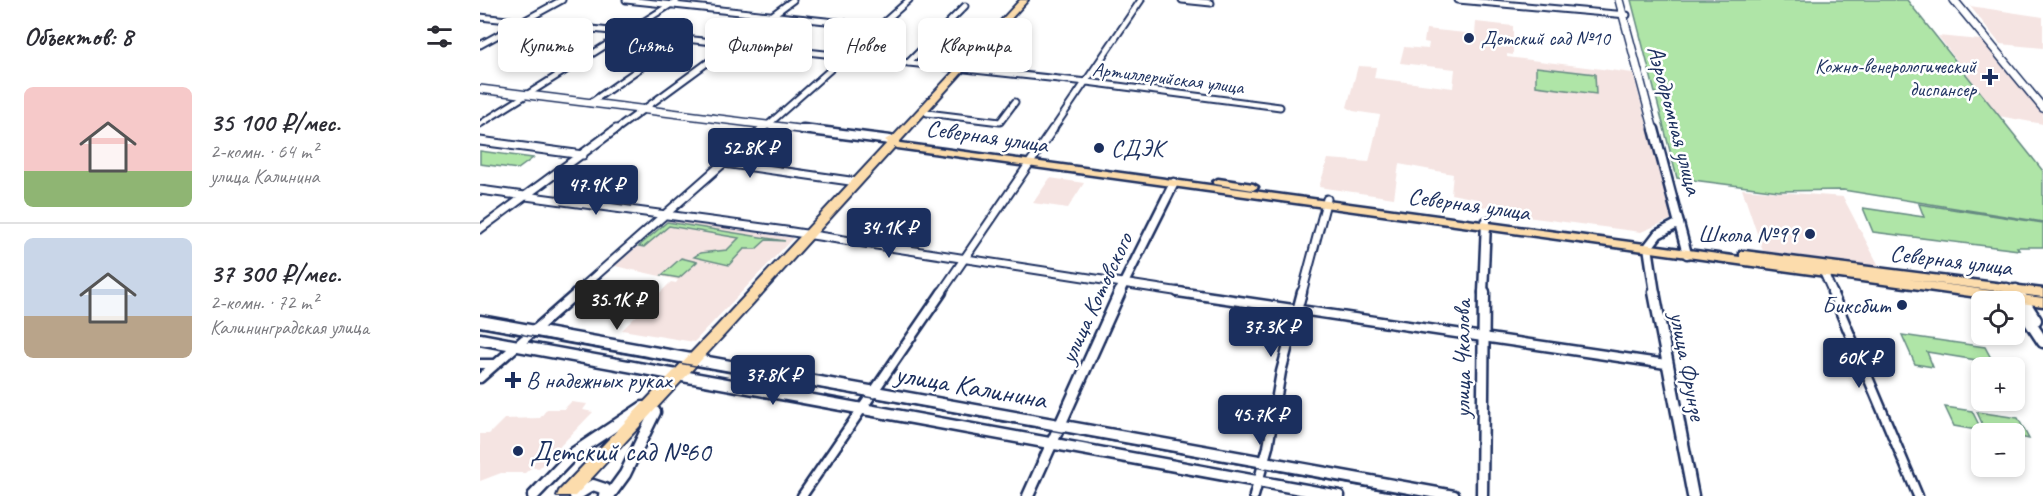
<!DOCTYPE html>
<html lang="ru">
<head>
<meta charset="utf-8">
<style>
  body { margin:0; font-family:Caveat,sans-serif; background:#f2f2f3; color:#2b2b33; height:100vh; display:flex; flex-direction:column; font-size:22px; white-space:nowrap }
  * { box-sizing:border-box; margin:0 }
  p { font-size:20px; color:#7c7c81 }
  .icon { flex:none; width:33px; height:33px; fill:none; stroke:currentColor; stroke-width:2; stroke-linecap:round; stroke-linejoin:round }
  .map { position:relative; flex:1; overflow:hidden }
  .details { display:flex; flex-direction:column; background:#fff; width:480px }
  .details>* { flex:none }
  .banner { position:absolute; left:18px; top:18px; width:570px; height:54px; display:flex; gap:12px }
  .controls { position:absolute; left:1491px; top:291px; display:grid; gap:12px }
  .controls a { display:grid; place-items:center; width:54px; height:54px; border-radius:9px; background:#fff; box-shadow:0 3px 9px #0003; font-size:30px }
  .price { position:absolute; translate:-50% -51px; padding:0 14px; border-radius:6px; background:#1b2f5e; color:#fff; font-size:20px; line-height:39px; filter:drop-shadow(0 2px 3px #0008) }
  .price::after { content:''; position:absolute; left:50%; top:36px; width:18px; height:14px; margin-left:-9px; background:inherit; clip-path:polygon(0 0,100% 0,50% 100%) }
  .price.on { background:#222; color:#fff }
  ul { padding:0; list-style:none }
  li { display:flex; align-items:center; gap:18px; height:150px; padding:0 24px }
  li+li { border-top:2px solid #e1e1e2 }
  li span { display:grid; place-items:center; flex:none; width:168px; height:120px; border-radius:9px; color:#555 }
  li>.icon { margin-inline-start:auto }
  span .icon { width:72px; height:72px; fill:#fffc; stroke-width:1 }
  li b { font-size:26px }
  h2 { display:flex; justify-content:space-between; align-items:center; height:72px; padding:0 24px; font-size:26px }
  .pill { padding:0 21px; border-radius:9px; background:#fff; box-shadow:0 3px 9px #0003; font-size:21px; line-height:54px }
  .pill.on { background:#1b2f5e; color:#fff }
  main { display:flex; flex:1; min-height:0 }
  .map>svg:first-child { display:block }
</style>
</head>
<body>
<main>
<section class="details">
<h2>Объектов: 8<svg class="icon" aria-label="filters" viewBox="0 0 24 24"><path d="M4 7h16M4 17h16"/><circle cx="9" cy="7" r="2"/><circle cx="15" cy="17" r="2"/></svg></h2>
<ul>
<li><span style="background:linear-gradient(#f6c9c9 70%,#8fb573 0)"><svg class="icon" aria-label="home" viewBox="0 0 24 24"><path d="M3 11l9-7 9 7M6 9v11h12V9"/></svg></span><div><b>35 100 ₽/мес.</b><p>2-комн. · 64 m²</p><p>улица Калинина</p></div></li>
<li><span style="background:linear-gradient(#c9d6e8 65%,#b9a48a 0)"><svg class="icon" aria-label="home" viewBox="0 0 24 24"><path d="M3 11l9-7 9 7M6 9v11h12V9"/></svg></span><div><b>37 300 ₽/мес.</b><p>2-комн. · 72 m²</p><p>Калининградская улица</p></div></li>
</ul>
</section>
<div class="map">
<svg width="1563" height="496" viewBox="0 0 1563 496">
  <rect width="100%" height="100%" fill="#fff"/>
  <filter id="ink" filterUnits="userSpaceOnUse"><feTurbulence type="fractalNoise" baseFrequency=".0167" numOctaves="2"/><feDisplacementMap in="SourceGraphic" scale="12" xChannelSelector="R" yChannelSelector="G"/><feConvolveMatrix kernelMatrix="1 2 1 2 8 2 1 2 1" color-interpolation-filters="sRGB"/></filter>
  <g filter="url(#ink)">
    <path fill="#f5e4e2" d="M1490,6l73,11v31l-43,-4z
      M996,22l37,4v29l-6,-1v3l126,16 39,146 -31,13 -144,-19v-5l-20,-2v-7l-26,-5 2,-20 -54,-10 -5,34 -75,-11 9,-28 41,3 11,-47 -27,-4 -6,-4 11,-41 18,1 -2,11 79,10 2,-19 -55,-6 4,-16 24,2 1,-6 -5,-1 2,-13 49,5z
      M1458,36l42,4 63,73v11l-44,-8z
      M570,178l34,5 -16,25 -35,-5z
      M1262,189l101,8 36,69 -116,-15z
      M188,220l125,18 -99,104 -72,-12 49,-48 5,1 2,-3 -63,-14z
      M91,402l16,2 -4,6 10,2 -54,56 -7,-1 -7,6h-24l-21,8v-47h9l15,-15 36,-1 7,-9h17z"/>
    <path fill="#afe5a7" stroke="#658a82" stroke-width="1.5" d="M1151,0h276l136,171v51l-200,-32 -64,1 -102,-13z
      M1056,67l59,7 1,20 -60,-8z
      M0,151l53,7 -15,11 -38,-5z
      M1439,204l124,19v24h-26l2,3 -146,-18 -10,-24 61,9z
      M187,222l118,19 -19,-1 -10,9h-12l-15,16 -35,-8 6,-4 27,-3 12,-12 -70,-12 -25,21 -5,-1z
      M201,258l16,4 -18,16 -17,-3z
      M1422,335l83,12 7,13h-3v2l-62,-10 6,15 -18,-3z
      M1465,407l27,4 10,20 -28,-5z
      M1497,412l41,6 11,21 -14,-3 -1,-2 -28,-2z"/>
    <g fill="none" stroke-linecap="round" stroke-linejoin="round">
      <defs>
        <path id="street-far2" d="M146,0l219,23
          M702,0l29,3
          M978,0l169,15
          M0,17l607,65 193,25
          M0,45l82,-45
          M428,63l57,-57
          M110,103l92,-64
          M447,113l73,9 15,-20
          M0,124l198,-124
          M134,131l179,-131
          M281,131l148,-131
          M572,131l89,-131"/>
        <path id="street-far1" d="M0,141l103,14
          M244,163l133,19
          M0,190l306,41 401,62
          M0,229l136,-100
          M1344,273l9,20
          M96,293l186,-164
          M461,293l112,-164
          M822,293l25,-94"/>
        <path id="street" d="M698,292l488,72
          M1352,292l86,204
          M0,364h16
          M0,378l98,-86
          M322,496l140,-204
          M774,496l14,-49 13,-75 21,-80"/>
        <path id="secondary-far2" d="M1139,0l35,131
          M1474,0l89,108
          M0,89l335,42"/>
        <path id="secondary-far1" d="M323,129l87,11
          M1174,129l33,125
          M1527,288l4,5
          M1536,289l3,4
          M639,293l55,-110
          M1003,293l3,-71
          M1175,293l-7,-46 10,-13 21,-11"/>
        <path id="secondary" d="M1174,292l39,204
          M1530,292l33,50
          M1538,292l18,28
          M0,321l974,175
          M0,339l859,157
          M53,496l41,-43 69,-46
          M95,496l18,-11 12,4 -1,7
          M129,496l16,-22 30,-62
          M548,496l92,-204
          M1002,496l2,-204"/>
        <path id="primary" d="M410,137l10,6 840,114v-5l4,-1 299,38v8l-137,-18 137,19v8l-1146,-158 -12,-8z
          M738,179l35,5 5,3 -5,3 -38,-6 -2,-2z"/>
        <path id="highway" d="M540,0h8l-301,332 -152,164h-18l2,-5 158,-165z"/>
      </defs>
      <use href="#street-far2" stroke="#1b2f5e" stroke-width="9"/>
      <use href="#street-far1" stroke="#1b2f5e" stroke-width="11"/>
      <use href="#street" stroke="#1b2f5e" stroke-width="13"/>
      <use href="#secondary-far2" stroke="#1b2f5e" stroke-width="10"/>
      <use href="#secondary-far1" stroke="#1b2f5e" stroke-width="13"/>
      <use href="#secondary" stroke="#1b2f5e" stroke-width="15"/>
      <use href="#primary" stroke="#1b2f5e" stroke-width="5"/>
      <use href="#highway" stroke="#1b2f5e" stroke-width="4"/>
      <use href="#street-far2" stroke="#fff" stroke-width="5"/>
      <use href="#street-far1" stroke="#fff" stroke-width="7"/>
      <use href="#street" stroke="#fff" stroke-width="8"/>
      <use href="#secondary-far2" stroke="#fff" stroke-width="7"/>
      <use href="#secondary-far1" stroke="#fff" stroke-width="8"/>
      <use href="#secondary" stroke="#fff" stroke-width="10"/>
      <use href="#primary" fill="#fcdcac" fill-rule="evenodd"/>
      <use href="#highway" fill="#fcdcac" fill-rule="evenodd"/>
      <path stroke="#1b2f5e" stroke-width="1.5" d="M0,327l934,169"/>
    </g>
  </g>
  <g fill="#1b2f5e" stroke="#fff" stroke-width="2">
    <circle cx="989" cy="38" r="6"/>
    <path d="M1507 68h6v6h6v6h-6v6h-6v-6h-6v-6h6z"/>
    <circle cx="619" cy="148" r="6"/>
    <circle cx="1330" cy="234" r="6"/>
    <circle cx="1422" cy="305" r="6"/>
    <path d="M30 371h6v6h6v6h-6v6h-6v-6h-6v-6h6z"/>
    <circle cx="38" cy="451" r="6"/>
  </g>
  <g text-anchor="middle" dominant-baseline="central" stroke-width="5" stroke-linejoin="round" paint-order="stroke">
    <g font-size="20" fill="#1b2f5e" stroke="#fff" text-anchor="start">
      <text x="1001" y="38">Детский сад №10</text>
      <text x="1496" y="66" text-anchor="end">Кожно-венерологический<tspan x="1496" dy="23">диспансер</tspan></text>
    </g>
    <g font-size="20" fill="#1b2f5e" stroke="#fff">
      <text transform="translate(688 78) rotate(7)">Артиллерийская улица</text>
    </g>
    <g font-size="24" fill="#1b2f5e" stroke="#fff">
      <text transform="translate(1195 120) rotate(75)">Аэродромная улица</text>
      <text transform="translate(507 136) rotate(8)">Северная улица</text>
      <text transform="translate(989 204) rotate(8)">Северная улица</text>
      <text transform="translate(1471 260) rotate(7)">Северная улица</text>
      <text transform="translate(616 298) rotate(-65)">улица Котовского</text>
      <text transform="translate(982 359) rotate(-90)">улица Чкалова</text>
      <text transform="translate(1208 366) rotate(79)">улица Фрунзе</text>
    </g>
    <g font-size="24" fill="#1b2f5e" stroke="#fff" text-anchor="start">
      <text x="631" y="148">СДЭК</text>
      <text x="1318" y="234" text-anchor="end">Школа №99</text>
      <text x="1410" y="305" text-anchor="end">Биксбит</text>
      <text x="46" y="380">В надежных руках</text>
    </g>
    <g font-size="28" fill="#1b2f5e" stroke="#fff">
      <text transform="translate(491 386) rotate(10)">улица Калинина</text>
    </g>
    <g font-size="28" fill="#1b2f5e" stroke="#fff" text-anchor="start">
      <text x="50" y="451">Детский сад №60</text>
    </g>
  </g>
</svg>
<div class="controls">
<a><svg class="icon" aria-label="locate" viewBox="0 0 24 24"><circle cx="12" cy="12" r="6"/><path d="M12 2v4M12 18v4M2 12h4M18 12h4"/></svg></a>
<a>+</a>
<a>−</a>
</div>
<b class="price" style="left:270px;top:179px">52.8K ₽</b>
<b class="price" style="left:116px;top:216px">47.9K ₽</b>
<b class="price" style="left:409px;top:259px">34.1K ₽</b>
<b class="price on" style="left:137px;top:331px">35.1K ₽</b>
<b class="price" style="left:791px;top:358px">37.3K ₽</b>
<b class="price" style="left:1379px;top:389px">60K ₽</b>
<b class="price" style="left:293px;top:406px">37.8K ₽</b>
<b class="price" style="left:780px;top:446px">45.7K ₽</b>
<div class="banner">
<a class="pill">Купить</a>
<a class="pill on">Снять</a>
<a class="pill">Фильтры</a>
<a class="pill">Новое</a>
<a class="pill">Квартира</a>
</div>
</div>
</main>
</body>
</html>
